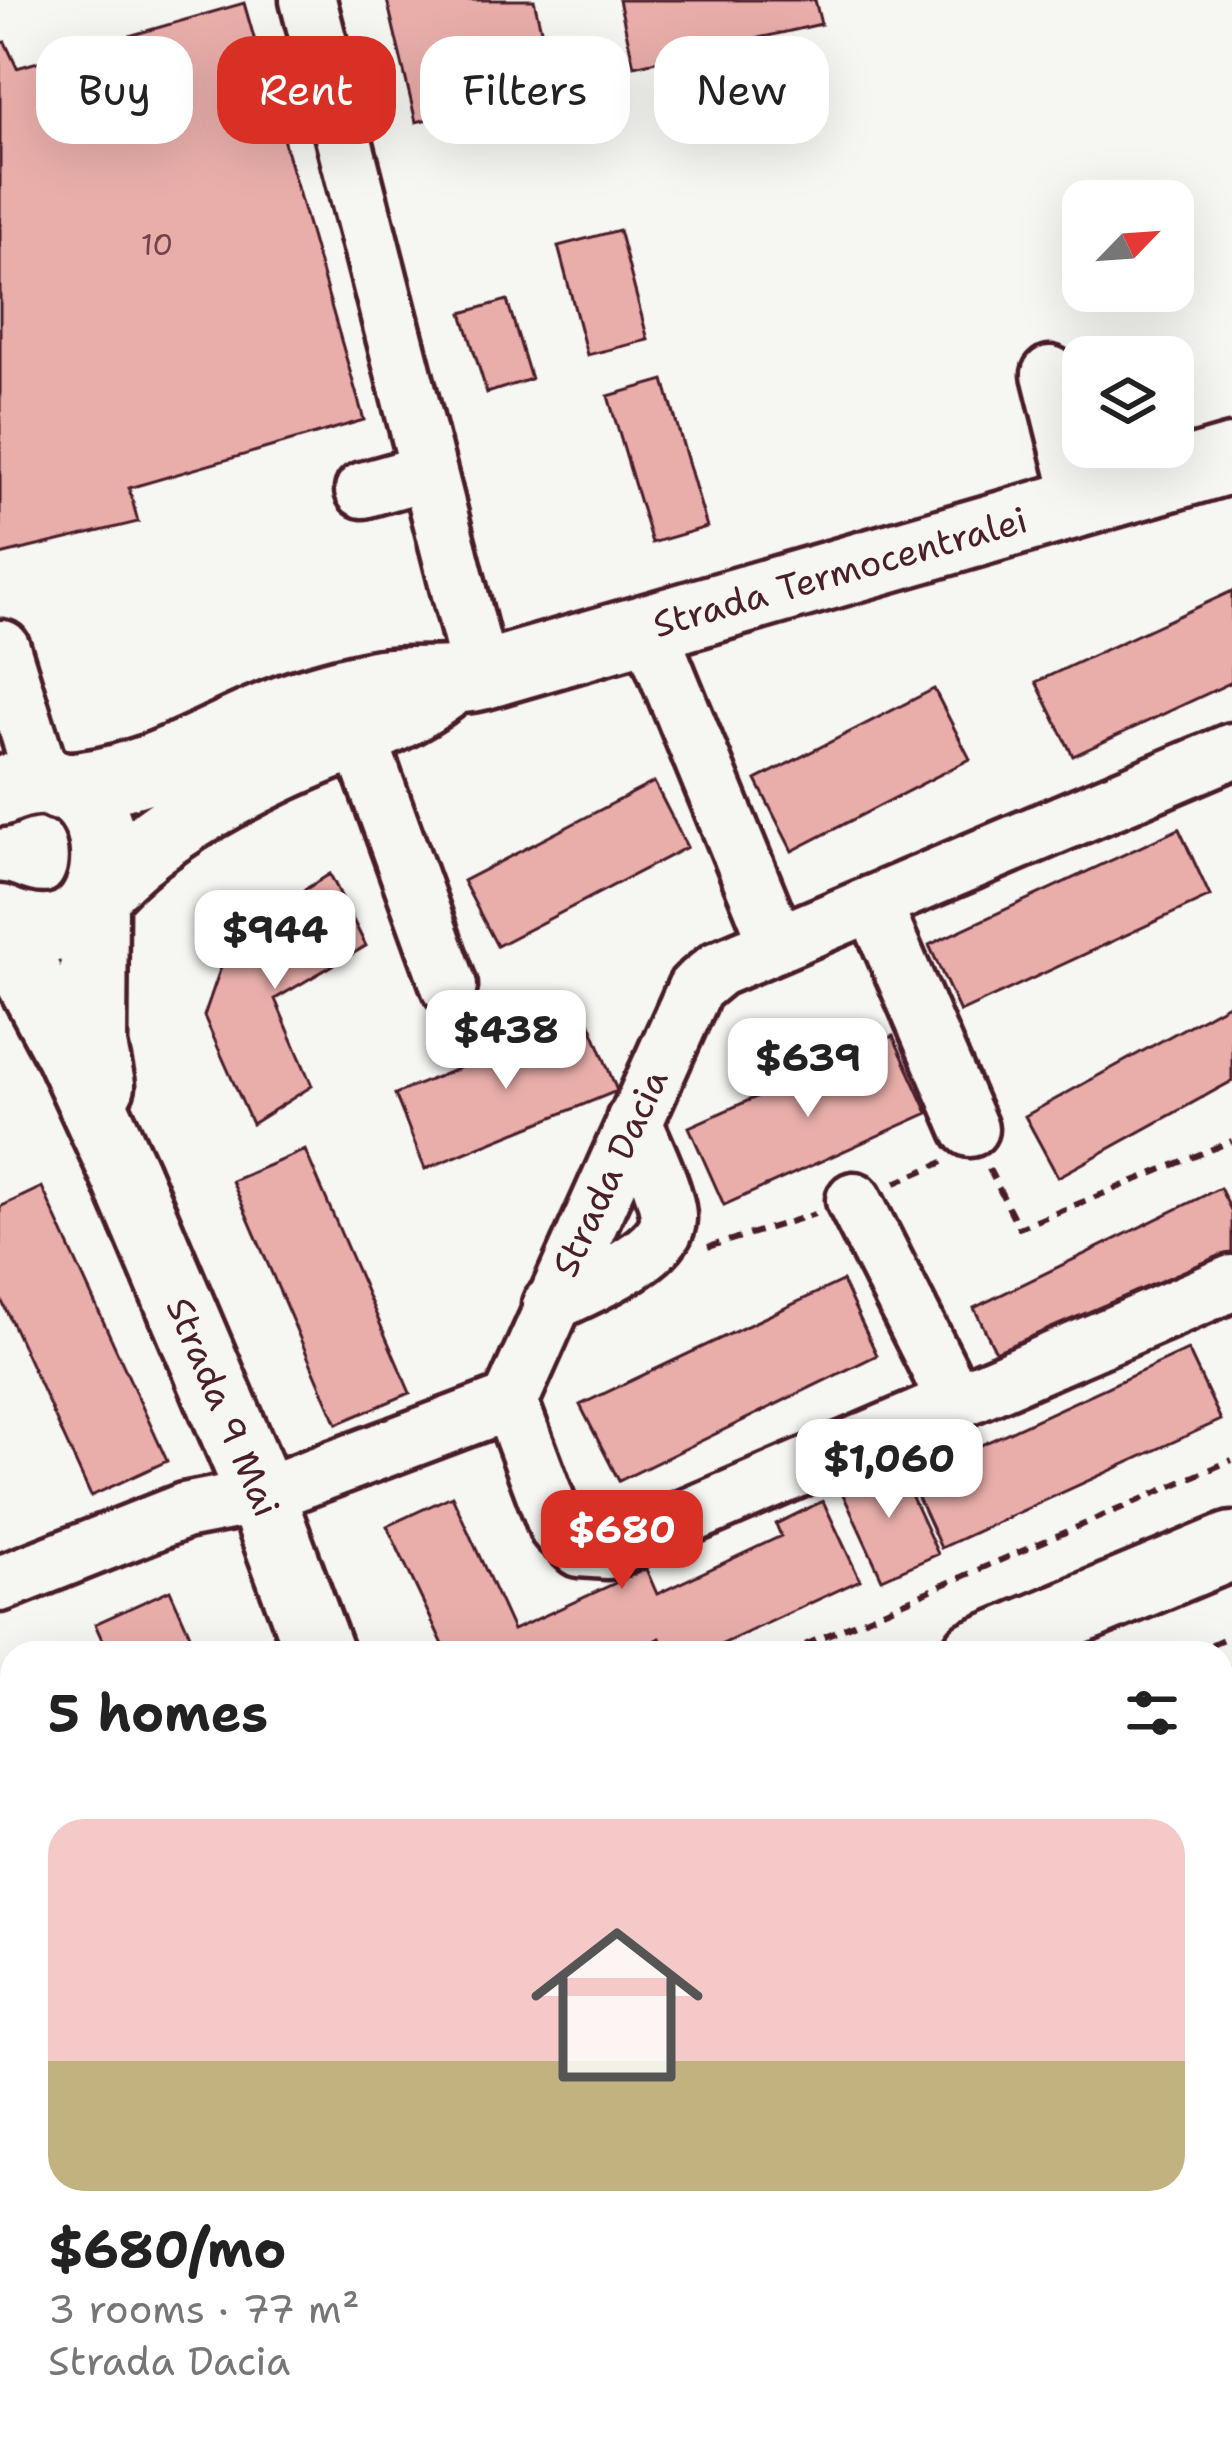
<!DOCTYPE html>
<html lang="en">
<head>
<meta charset="utf-8">
<style>
  body { margin:0; font-family:"Shantell Sans",sans-serif; background:#f2f2f2; color:#222; height:100vh; display:flex; flex-direction:column; font-size:45px; white-space:nowrap }
  * { box-sizing:border-box; margin:0 }
  p { font-size:39px; color:#767676 }
  .icon { flex:none; width:66px; height:66px; fill:none; stroke:currentColor; stroke-width:2; stroke-linecap:round; stroke-linejoin:round }
  .map { position:relative; flex:1; overflow:hidden }
  .details { position:absolute; left:0px; top:1641px; width:1233px; height:807px; display:flex; flex-direction:column; background:#fff; border-radius:36px 36px 0 0; box-shadow:0 12px 48px #0002 }
  .details>* { flex:none }
  .hud { position:absolute; left:36px; top:36px; width:1161px; height:108px; display:flex; gap:24px }
  .needle { width:78px; rotate:65deg }
  .buttons { position:absolute; left:1062px; top:180px; display:grid; gap:24px }
  .buttons a { display:grid; place-items:center; width:132px; height:132px; border-radius:24px; background:#fff; box-shadow:0 12px 48px #0002; font-size:60px }
  .price { position:absolute; translate:-50% -102px; padding:0 27px; border-radius:24px; background:#fff; color:#222; font-size:39px; line-height:78px; filter:drop-shadow(0 3px 6px #0008) }
  .price::after { content:''; position:absolute; left:50%; top:72px; width:36px; height:27px; margin-left:-18px; background:inherit; clip-path:polygon(0 0,100% 0,50% 100%) }
  .price.active { background:#d93025; color:#fff }
  ul { padding:0; list-style:none }
  li { display:grid; align-content:center; gap:24px; height:636px; padding:0 48px }
  li+li { border-top:3px solid #e0e0e0 }
  li span { display:grid; place-items:center; height:372px; border-radius:36px; color:#555 }
  li>.icon { margin-inline-start:auto }
  span .icon { width:216px; height:216px; fill:#fffc; stroke-width:1 }
  li b { font-size:51px }
  h2 { display:flex; justify-content:space-between; align-items:center; height:144px; padding:0 48px; font-size:51px }
  .pill { padding:0 42px; border-radius:36px; background:#fff; box-shadow:0 12px 48px #0002; font-size:42px; line-height:108px }
  .pill.active { background:#d93025; color:#fff }
  .map>svg:first-child { display:block }
</style>
</head>
<body>
<div class="map">
<svg width="1232" height="2446" viewBox="0 0 1232 2446">
  <rect width="100%" height="100%" fill="#f6f6f2"/>
  <filter id="ink" filterUnits="userSpaceOnUse"><feTurbulence type="fractalNoise" baseFrequency=".00833" numOctaves="2"/><feDisplacementMap in="SourceGraphic" scale="24" xChannelSelector="R" yChannelSelector="G"/><feConvolveMatrix kernelMatrix="1 2 1 2 8 2 1 2 1" color-interpolation-filters="sRGB"/></filter>
  <g filter="url(#ink)">
    <path fill="#a6e6ae" stroke="#78826c" stroke-width="3" d="M573,2436h78l5,10h-79z"/>
    <path fill="#e9aeaa" stroke="#4a1f2b" stroke-width="3" d="M387,0h147l21,89 -139,33z
      M619,0h196l6,24 -187,42z
      M244,3l120,417 -235,68 9,34 -138,33v-512l5,-1 12,26z
      M619,230l29,110 -61,15 -29,-109z
      M507,300l24,79 -44,14 -25,-80z
      M664,380l43,147 -55,16 -44,-147z
      M1232,591v91l-159,74 -37,-74z
      M934,689l36,70 -178,92 -36,-71z
      M654,782l33,65 -190,99 -34,-65z
      M1179,829l31,67 -250,116 -31,-67z
      M330,874l36,72 -91,53 37,87 -60,38 -48,-108 28,-81z
      M1232,1002v79l-174,96 -33,-61z
      M587,1016l30,75 -192,78 -30,-75z
      M893,1036l35,77 -204,92 -35,-78z
      M305,1150l105,243 -73,31 -105,-243z
      M42,1187l125,274 -76,35 -91,-199v-90z
      M1220,1188l12,24v45l-228,111 -30,-60z
      M842,1281l35,74 -258,126 -39,-76z
      M1188,1350l33,70 -280,128 -32,-70z
      M896,1462l42,92 -56,25 -42,-91z
      M452,1496l61,134 133,-61 11,25 124,-58 -5,-12 47,-23 37,79 -157,73h-36l-7,-15 -31,15h-182l-60,-127z
      M170,1590l28,63h-90l-13,-29z
      M0,1684l12,28v14l-12,6z
      M1232,1701v75l-11,5v-75z
      M12,1846v81l-12,5v-81z
      M1232,2020v84l-11,5v-84z
      M12,2230v80l-12,5v-79z
      M1232,2249v74l-11,5v-74z
      M1221,2414l11,32h-81l22,-10h48z
      M458,2436h71l5,10h-71z
      M776,2436h77l4,10h-76z"/>
    <g fill="none" stroke-linecap="round" stroke-linejoin="round">
      <defs>
        <path id="minor" d="M308,0l173,676
          M1050,374l32,128
          M363,490l64,-18
          M648,627l129,316
          M2,648l42,136
          M359,737l90,249
          M873,903l97,226
          M854,1200l102,203
          M550,1305c30,-16 117,-49 118,-86 1,-23 -25,-75 -34,-98
          M510,1402l47,126 22,21 29,2 624,-268
          M0,1584l184,-73 77,-15 249,-94 185,-414 23,-19 514,-218
          M1221,1831l11,-5
          M1221,2160l11,-5
          M0,2341l12,-5
          M1221,2396l11,-2
          M403,2436l5,10
          M1044,2446l14,-10"/>
        <path id="major" d="M59,787c97,-3 161,-59 250,-86 23,-7 49,-14 72,-18 34,-5 66,1 100,-7l751,-217
          M0,792c135,-63 143,190 0,127
          M104,885c46,-49 117,-89 178,-118 55,-26 109,-41 159,-78
          M94,899l-1,147 8,39
          M0,924l69,129 56,122 136,321 58,157
          M976,1653l256,-107
          M0,2066l12,-6
          M702,2436l5,10"/>
      </defs>
      <use href="#minor" stroke="#4a1f2b" stroke-width="63"/>
      <use href="#major" stroke="#4a1f2b" stroke-width="75"/>
      <path stroke="#4a1f2b" stroke-width="6" stroke-dasharray="12 9" stroke-linecap="butt" d="M989,1169l30,59 213,-87
        M895,1183l48,-21
        M708,1247l107,-33
        M786,1653l446,-193
        M1192,1653l40,-18
        M559,2436l4,10
        M767,2436l5,10
        M591,2446l19,-10"/>
      <use href="#minor" stroke="#f6f6f2" stroke-width="54"/>
      <use href="#major" stroke="#f6f6f2" stroke-width="66"/>
    </g>
  </g>
  <g text-anchor="middle" dominant-baseline="central" stroke-width="12" stroke-linejoin="round" paint-order="stroke">
    <g font-size="30" fill="#72434b">
      <text x="157" y="244">10</text>
    </g>
    <g font-size="36" fill="#4a1f2b" stroke="#f6f6f2">
      <text transform="translate(840 572) rotate(-16)">Strada Termocentralei</text>
      <text transform="translate(610 1173) rotate(-65)">Strada Dacia</text>
      <text transform="translate(223 1407) rotate(67)">Strada 9 Mai</text>
    </g>
  </g>
</svg>
<div class="buttons">
<a><svg class="needle" viewBox="-14 -14 28 28"><path d="M0-13l5 13h-10z" fill="#e53935"/><path d="M0 13l5-13h-10z" fill="#767676"/></svg></a>
<a><svg class="icon" aria-label="layers" viewBox="0 0 24 24"><path d="M12 4l9 5-9 5-9-5zM3 14l9 5 9-5"/></svg></a>
</div>
<b class="price" style="left:275px;top:992px">$944</b>
<b class="price" style="left:506px;top:1092px">$438</b>
<b class="price" style="left:808px;top:1120px">$639</b>
<b class="price" style="left:889px;top:1521px">$1,060</b>
<b class="price active" style="left:622px;top:1592px">$680</b>
<div class="hud">
<a class="pill">Buy</a>
<a class="pill active">Rent</a>
<a class="pill">Filters</a>
<a class="pill">New</a>
</div>
<section class="details">
<h2>5 homes<svg class="icon" aria-label="filters" viewBox="0 0 24 24"><path d="M4 7h16M4 17h16"/><circle cx="9" cy="7" r="2"/><circle cx="15" cy="17" r="2"/></svg></h2>
<ul>
<li><span style="background:linear-gradient(#f6c9c9 65%,#c2b280 0)"><svg class="icon" aria-label="home" viewBox="0 0 24 24"><path d="M3 11l9-7 9 7M6 9v11h12V9"/></svg></span><div><b>$680/mo</b><p>3 rooms · 77 m²</p><p>Strada Dacia</p></div></li>
</ul>
</section>
</div>
</body>
</html>
